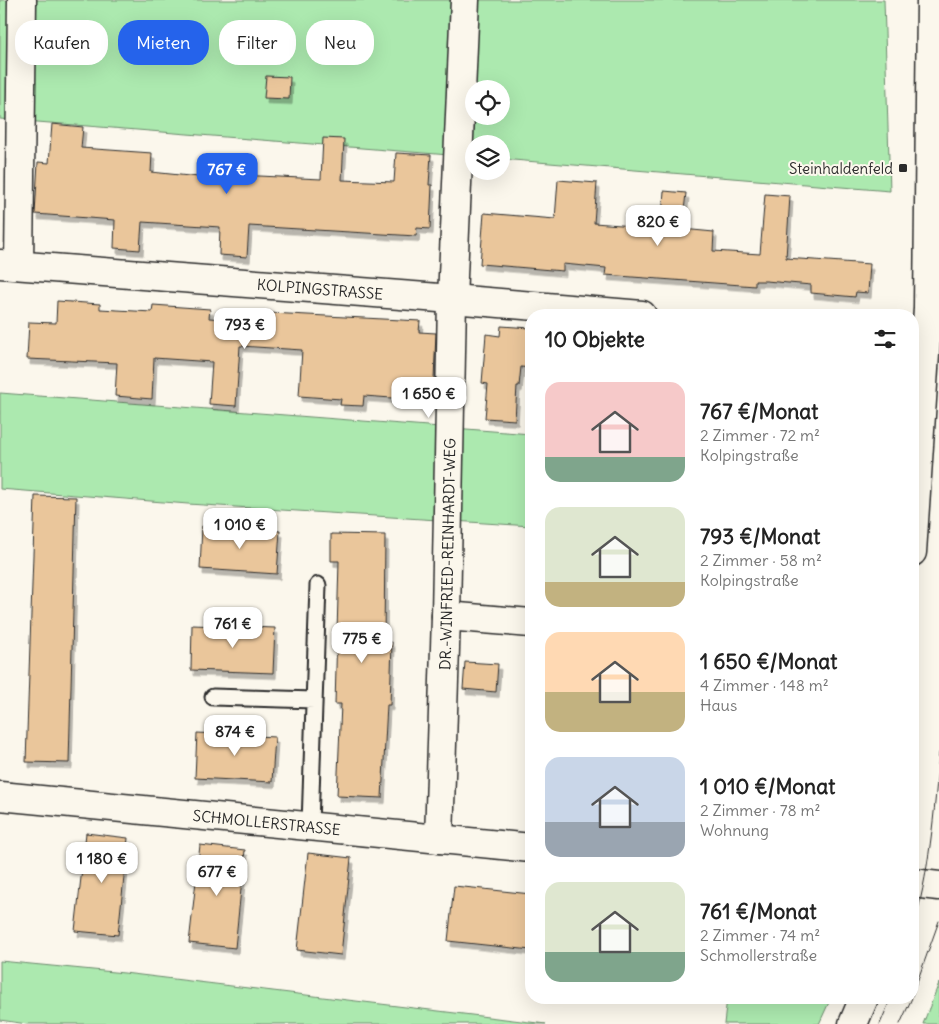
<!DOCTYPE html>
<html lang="de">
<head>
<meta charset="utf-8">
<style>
  body { margin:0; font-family:Delius,sans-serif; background:#f2f2f2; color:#222; height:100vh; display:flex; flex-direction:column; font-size:19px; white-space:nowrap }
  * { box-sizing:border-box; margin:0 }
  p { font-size:16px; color:#767676 }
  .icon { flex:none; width:28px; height:28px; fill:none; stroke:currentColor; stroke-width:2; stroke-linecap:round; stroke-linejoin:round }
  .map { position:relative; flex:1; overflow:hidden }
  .panel { position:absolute; left:525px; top:309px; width:394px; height:695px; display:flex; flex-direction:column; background:#fff; border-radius:20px; box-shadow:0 5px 20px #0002 }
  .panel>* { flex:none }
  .guide { position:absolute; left:15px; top:20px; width:435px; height:45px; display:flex; gap:10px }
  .fabs { position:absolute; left:465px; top:80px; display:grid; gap:10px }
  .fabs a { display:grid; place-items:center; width:45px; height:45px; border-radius:50%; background:#fff; box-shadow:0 5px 20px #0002; font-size:25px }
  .price { position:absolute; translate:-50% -42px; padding:0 11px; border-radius:10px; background:#fff; color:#222; font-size:16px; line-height:32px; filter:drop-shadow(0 1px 2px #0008) }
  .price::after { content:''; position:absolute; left:50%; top:30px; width:15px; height:11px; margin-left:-8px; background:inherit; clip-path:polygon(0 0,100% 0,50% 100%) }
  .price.selected { background:#2563eb; color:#fff }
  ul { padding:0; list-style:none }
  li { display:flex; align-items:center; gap:15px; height:125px; padding:0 20px }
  li span { display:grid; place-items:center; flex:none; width:140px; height:100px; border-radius:15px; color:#555 }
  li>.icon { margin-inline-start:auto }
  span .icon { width:60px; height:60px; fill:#fffc; stroke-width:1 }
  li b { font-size:21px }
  h2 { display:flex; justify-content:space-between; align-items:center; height:60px; padding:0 20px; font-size:21px }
  .chip { padding:0 18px; border-radius:20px; background:#fff; box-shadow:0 5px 20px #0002; font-size:18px; line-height:45px }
  .chip.selected { background:#2563eb; color:#fff }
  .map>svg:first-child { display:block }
</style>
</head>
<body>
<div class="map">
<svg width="939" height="1024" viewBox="0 0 939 1024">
  <defs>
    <filter id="shadow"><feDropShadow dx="3" dy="5.5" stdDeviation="0" flood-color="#0004"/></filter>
  </defs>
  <rect width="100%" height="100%" fill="#fbf7ec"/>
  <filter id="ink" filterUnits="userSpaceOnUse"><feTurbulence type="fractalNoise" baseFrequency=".02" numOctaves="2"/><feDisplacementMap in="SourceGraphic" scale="10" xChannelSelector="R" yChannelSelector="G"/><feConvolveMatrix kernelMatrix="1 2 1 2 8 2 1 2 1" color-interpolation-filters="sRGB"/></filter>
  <g filter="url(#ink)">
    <path fill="#ace9af" stroke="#6c8a6d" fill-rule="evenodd" d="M0,0h884l6,191 -389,-32v-15h-27v13l-474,-38zM474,89h27v27h-27z
      M0,393l531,41v92l-343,-22 -188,-15z
      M0,961l124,12 422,51h-519l-27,-4z
      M939,983v41h-16z
      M727,998h104l-12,26h-95z"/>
    <path fill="#eac69b" stroke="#2b2b2b" filter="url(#shadow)" d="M266,76l24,1 -1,22 -25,-1z
      M52,124l31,3 -2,21 71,5 -1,19 67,7v-5l103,5 2,-41 21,1 -2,41 52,2 2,-29 35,2 -2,30h3l-2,44 -13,-1 -1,8 -167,-10 -2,31 -28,-2 1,-28 -78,-5 -2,28 -26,-2 1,-28 -80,-6 3,-52 11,1z
      M558,180l39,3 -3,40 67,5 3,-37 22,2 -4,36 32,3 -1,19 47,3 5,-60 25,2 -4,62 84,6 -2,29 -12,-1 -1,5 -44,-4v-8l-45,-4h-11v5l-150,-11 1,-7 -43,-4v7l-83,-7 4,-51 71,6z
      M57,301l43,3v5l52,3 1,-7 57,4 -1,9 61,4v-9l150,8 -1,11 17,1 -3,68 -69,-5 -1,10 -23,-1 1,-6 -42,-3 3,-46 -62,-4 -4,60 -27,-2 3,-42 -58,-4 -2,41 -37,-3 2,-33 -90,-4 2,-37 27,1z
      M501,326l30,2v40l-10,-1 -2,19h-2l-2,34 -30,-2 3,-34 -6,-1 4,-49 14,2z
      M35,496l41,1 -7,266 -43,-1z
      M202,526l78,5 -3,43 -77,-5z
      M331,534l54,1 -1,107h8l-2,63h-3l-5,93 -45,-2 4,-92h-6l4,-143h-8z
      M192,625l83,3 -2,45 -82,-3z
      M465,662l33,2 -2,28 -33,-3z
      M197,733l78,4 -3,45 -77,-4z
      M86,833l42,5 -10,97 -43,-4z
      M200,845l45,5 -10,98 -46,-5z
      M308,853l43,5 -10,97 -44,-5z
      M454,886l77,8v56l-83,-9z"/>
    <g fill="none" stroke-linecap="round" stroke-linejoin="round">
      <defs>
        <path id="lane" d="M213,697l101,3
          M310,825l8,-240"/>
        <g id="street">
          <path id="s1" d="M0,264l452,35 190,16"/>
          <path d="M19,265l3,-265"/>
          <path d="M446,616l85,7"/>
          <path id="s2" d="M0,796l531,52"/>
          <path id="s3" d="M439,839l7,-223 6,-317 13,-299"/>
          <path d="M912,883l27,3"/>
        </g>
        <path id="secondary" d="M912,552l16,-244 3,-308
          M853,1024l11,-26"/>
      </defs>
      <use href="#lane" stroke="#2b2b2b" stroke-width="19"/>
      <use href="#street" stroke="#2b2b2b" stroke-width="31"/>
      <use href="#secondary" stroke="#2b2b2b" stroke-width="31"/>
      <use href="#lane" stroke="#fbf7ec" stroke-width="15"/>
      <use href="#street" stroke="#fbf7ec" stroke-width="28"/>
      <use href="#secondary" stroke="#fbf7ec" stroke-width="28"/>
      <path stroke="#2b2b2b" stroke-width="1" d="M912,931c17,-54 23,-121 27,-178
        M912,996l27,-75
        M880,1024l11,-26
        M900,1024l12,-26"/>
    </g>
  </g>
  <rect fill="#2b2b2b" stroke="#fbf7ec" stroke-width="2" x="898" y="163" width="10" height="10" rx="2.5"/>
  <g text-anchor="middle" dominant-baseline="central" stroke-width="4" stroke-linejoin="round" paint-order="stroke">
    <g font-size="15" fill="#2b2b2b" stroke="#fbf7ec" text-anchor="end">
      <text x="893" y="168">Steinhaldenfeld</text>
    </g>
    <g font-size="15" fill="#2b2b2b" stroke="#fbf7ec">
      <text stroke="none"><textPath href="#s1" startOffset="321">KOLPINGSTRASSE</textPath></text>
      <text stroke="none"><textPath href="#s3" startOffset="285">DR.-WINFRIED-REINHARDT-WEG</textPath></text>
      <text stroke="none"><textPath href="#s2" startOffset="268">SCHMOLLERSTRASSE</textPath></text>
    </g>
  </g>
</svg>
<div class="fabs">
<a><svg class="icon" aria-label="locate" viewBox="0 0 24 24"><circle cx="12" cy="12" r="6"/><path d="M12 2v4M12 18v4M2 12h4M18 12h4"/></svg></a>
<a><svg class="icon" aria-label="layers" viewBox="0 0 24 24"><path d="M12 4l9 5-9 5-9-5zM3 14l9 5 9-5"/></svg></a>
</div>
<b class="price selected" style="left:227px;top:195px">767 €</b>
<b class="price" style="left:658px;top:247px">820 €</b>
<b class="price" style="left:245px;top:350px">793 €</b>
<b class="price" style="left:429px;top:419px">1 650 €</b>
<b class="price" style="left:240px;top:550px">1 010 €</b>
<b class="price" style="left:233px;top:649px">761 €</b>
<b class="price" style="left:362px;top:664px">775 €</b>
<b class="price" style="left:235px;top:757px">874 €</b>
<b class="price" style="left:102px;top:884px">1 180 €</b>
<b class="price" style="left:217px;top:897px">677 €</b>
<div class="guide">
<a class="chip">Kaufen</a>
<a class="chip selected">Mieten</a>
<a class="chip">Filter</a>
<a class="chip">Neu</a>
</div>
<section class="panel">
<h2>10 Objekte<svg class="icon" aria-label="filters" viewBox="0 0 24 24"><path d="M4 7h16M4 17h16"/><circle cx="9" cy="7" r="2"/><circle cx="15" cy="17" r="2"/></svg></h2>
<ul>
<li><span style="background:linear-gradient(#f6c9c9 75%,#7fa58c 0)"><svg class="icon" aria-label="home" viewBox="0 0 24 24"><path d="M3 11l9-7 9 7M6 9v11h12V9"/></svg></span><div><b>767 €/Monat</b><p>2 Zimmer · 72 m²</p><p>Kolpingstraße</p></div></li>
<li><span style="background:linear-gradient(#dfe7d0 75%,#c2b280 0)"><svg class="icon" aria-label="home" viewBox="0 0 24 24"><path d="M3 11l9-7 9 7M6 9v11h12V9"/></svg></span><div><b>793 €/Monat</b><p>2 Zimmer · 58 m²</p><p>Kolpingstraße</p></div></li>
<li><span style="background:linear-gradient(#ffd9b3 60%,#c2b280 0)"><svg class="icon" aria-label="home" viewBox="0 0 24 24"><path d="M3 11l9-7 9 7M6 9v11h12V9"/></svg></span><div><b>1 650 €/Monat</b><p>4 Zimmer · 148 m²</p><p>Haus</p></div></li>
<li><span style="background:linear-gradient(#c9d6e8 65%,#9aa5b1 0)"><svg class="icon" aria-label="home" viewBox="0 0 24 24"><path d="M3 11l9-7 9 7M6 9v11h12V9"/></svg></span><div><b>1 010 €/Monat</b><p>2 Zimmer · 78 m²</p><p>Wohnung</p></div></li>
<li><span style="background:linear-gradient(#dfe7d0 70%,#7fa58c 0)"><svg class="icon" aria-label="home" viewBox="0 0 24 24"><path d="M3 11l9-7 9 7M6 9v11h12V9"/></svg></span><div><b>761 €/Monat</b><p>2 Zimmer · 74 m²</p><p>Schmollerstraße</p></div></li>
</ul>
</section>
</div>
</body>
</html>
